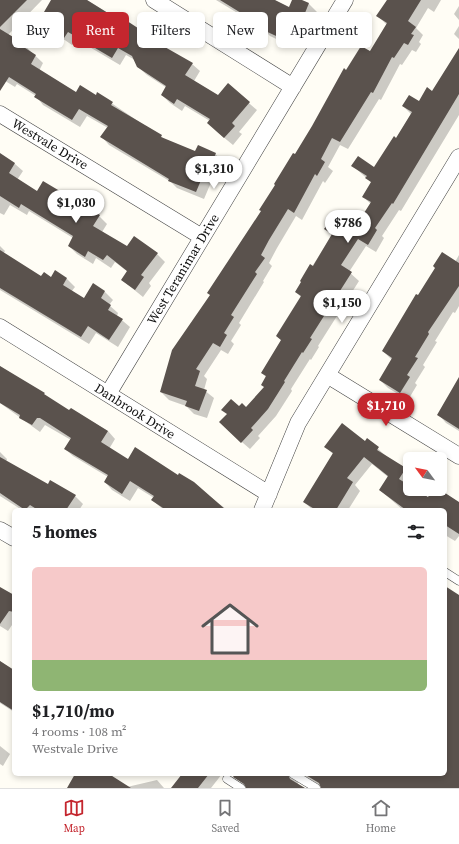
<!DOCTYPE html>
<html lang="en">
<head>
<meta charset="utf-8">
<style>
  body { margin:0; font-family:"Source Serif 4",serif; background:#f6f6f6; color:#202124; height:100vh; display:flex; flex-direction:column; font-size:15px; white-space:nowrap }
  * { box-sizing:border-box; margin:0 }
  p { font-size:13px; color:#757577 }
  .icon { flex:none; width:22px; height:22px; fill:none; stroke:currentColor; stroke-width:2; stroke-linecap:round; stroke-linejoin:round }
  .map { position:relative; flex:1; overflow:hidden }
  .drawer { position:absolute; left:12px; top:508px; width:435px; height:268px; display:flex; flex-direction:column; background:#fff; border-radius:6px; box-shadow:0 2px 6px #0003 }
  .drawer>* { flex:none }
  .hud { position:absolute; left:12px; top:12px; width:435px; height:36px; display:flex; gap:8px }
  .needle { width:26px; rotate:302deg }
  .fabs { position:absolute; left:403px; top:452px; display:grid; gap:8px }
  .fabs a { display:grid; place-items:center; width:44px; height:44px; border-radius:6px; background:#fff; box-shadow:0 2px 6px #0003; font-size:20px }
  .price { position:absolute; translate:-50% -34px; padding:0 9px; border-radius:14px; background:#fff; color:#222; font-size:13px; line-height:26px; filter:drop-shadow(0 1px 2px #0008) }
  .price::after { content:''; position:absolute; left:50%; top:24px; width:12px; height:9px; margin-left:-6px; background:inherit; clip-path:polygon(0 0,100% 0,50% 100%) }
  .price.on { background:#c4262e; color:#fff }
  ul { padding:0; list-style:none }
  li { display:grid; align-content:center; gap:8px; height:212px; padding:0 20px }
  li span { display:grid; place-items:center; height:124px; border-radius:6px; color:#555 }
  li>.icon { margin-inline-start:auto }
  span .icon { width:72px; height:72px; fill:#fffc; stroke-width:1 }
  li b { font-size:17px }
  h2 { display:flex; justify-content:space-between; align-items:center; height:48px; padding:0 20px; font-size:17px }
  .chip { padding:0 14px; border-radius:6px; background:#fff; box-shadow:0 2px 6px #0003; font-size:14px; line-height:36px }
  .chip.on { background:#c4262e; color:#fff }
  .menu { display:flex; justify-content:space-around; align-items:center; height:56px; border-top:1px solid #e0e0e0; background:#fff; font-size:11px; color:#757577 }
  .menu a { display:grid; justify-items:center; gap:2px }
  .menu .on { color:#c4262e }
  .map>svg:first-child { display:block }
</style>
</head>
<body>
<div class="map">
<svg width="459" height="788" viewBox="0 0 459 788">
  <rect width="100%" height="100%" fill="#fffdf5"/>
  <path fill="#0003" d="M0,0h42l-34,35 15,9 20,19 -4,8 37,22 20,3 2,-2 68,46 30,13 19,1 8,7 -5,13 -3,-1 -11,26 -27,-11 -6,-6 -62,-37 -7,-8 6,-9 -21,-12 -7,11 -37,-22 -7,-9 -19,-12 -2,3 -13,-8 -2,-2z
    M53,0h34l30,19 15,6 23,17 37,22 8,7 -6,10 25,15 9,-11 29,25 -18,22 3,2 -9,11 -17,-14 -6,-10 -25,-15 -3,5 -12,-8 -8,-8 5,-7 -20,-13 -9,-8 -3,-7 -9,-5 -6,10 -44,-26 -4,6 -13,-9 -8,-8 5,-7 -10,-9z
    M216,0h48l26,8 3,-8h7l9,4 8,8 -6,13 -4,-2 -12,25 -25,-12 -8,-8z
    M387,0h54l-7,12 -6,-4 -12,20 7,7 -4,7 2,2 -5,8 -4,-2 -10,15 -2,-1 -19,36 -2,-1 -31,50 -8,-4 -12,22 5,4 -8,12 -2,-2 -21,39 -6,-4 -19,32 -8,15 3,3 -9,15 1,1 -25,41 2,2 -10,16 3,3 -6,10 -7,-4 -17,26 3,3 -3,11 10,8 -7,20 -13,-4 -8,-8 -17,-6 -8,-8 50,-97 84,-140 52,-84 23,-18 17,-28 -9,-9z
    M459,6v14l-5,-6z
    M459,26v13l-5,-5z
    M459,50v65l-58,96 -2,-1 -17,26 2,2 -8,14 -10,-6 -17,26 10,9 -41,65 1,1 -8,13 -1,-1 -19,30 1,2 -16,25 -18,20 2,2 -10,11 -22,-19 11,-22h7l19,-20 1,-11 -4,-4 20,-32 -5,-5 24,-39 -5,-5 36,-57 -6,-6 16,-4h15l14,-21 -8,-7 9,-14 -19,-17 22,2 21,-29 15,-25 -8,-8 16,-3 14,-11z
    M0,155l15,9 8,7 -6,9 20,12 62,24 8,8 -5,8 25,15 30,7 8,8 -16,21 2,3 -8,11 -21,-17 6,-8 -13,-10 -4,6 -15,-10 -3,6 -16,-10 -8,-8 4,-8 -44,-27 -2,4 -17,-10 -6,10 -4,-2z
    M0,246l5,5 -2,3 38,23 10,1 4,-6 12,7 8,8 -4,5 13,7 9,-14 12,7 8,8 -4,5 9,8 -1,3 13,11 -12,20 -22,-14 -7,11 -89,-54z
    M459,255v51l-4,7 -2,-1 -18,29 2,1 -14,23 2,2 -10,16 2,2 -9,15 -20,-12 -8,-8 12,-20 -9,-9 35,-54 37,-35z
    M0,366l69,45 2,-2 37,22 7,8 -6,10 19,12 50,15 15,7 34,27h-63l-12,-10 2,-2 -16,-10 -8,13 -18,-11 -7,-8 3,-5 -35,-21 -8,-7 6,-9 -26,-15 -5,7 -40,-29z
    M459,380v51l-13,-8 -7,-8z
    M367,439l19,17 24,17v9l-2,3 2,4h3l16,10 6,-10h2l22,14v33l-4,5 -10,-6v-25h-42l-23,-20 8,-13 -16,-13 -17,21 5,6 -12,19h-35l-9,-8 29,-48 -7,-7 39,-5z
    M0,452l7,7 -1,3 18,11 1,-2 23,14 27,11 8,8 -4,6h-57l-22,-14z
    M445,587l14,9v192h-138l-15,-9h-5l-3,3v3l6,3h-57l-12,-12 1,-2h209z
    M0,588l14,7v27l-6,9 -8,-5z
    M0,661l14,10v41l-14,-9z
    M0,746l10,8 -7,12 -3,-2z
    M76,774h29l22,13 30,-7 7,8h-96z
    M184,774h38l-11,14h-32z"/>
  <path fill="#5a524d" d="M0,0h27l-27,27z
    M51,0h36l29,18 2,-3 32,21 -1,2 44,25 -8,12 33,20 10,-12 22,19 -18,21 3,3 -11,12 -17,-15 3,-4 -33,-20 -3,5 -13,-9 5,-9 -29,-19 -5,-11 -14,-8 -6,10 -44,-26 -4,6 -14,-9 6,-10 -12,-7z
    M220,0h55l14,7 3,-7h10l7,3 -6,15 -4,-2 -12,25 -26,-12 1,-3z
    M387,0h34l-13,21 8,6 -5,7 3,1 -6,10 -4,-2 -10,15 -2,-1 -19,36 -2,-1 -31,50 -8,-4 -11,21 4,3 -8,14 -2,-2 -21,39 -6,-4 -19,31 -8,15 4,3 -10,14 2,2 -26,41 3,2 -10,16 3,2 -7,12 -7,-4 -17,26 4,2 -5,15 12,4 -8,21 -14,-5 2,-5 -27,-9 12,-42 38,-55 -3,-2 54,-82 -2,-1 16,-25 -1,-1 19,-31 2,1 17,-28 32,-58 2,2 15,-24 9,5 17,-28 -11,-7z
    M0,29l23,14 -1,3 14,9 -5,9 45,28 4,-7 16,10 1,-3 16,10 -2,3 51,30 -1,2 34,14 3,-6 18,8 -6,14 -3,-1 -11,26 -28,-11 1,-2 -69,-42 8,-11 -29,-17 -7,11 -38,-23 2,-3 -27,-17 -9,14z
    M459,48v46l-66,110 -1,-1 -17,25 2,2 -9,15 -10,-6 -17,26 11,7 -42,66 2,1 -9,14 -1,-1 -18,29 1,1 -17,27 -17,19 2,2 -12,13 -22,-21 8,-8 -6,-4 10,-11 8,7 3,-3 4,4 18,-20 -3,-2 5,-9 -5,-3 20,-33 -5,-4 25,-40 -6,-4 6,-10 -1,-1 10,-17 3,2 19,-32 -8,-5 8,-11 9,6 5,-7 11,7 14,-22 -9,-5 9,-15 -6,-4 2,-2 -16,-10 7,-10 16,11 20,-31 2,2 16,-26 -10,-6 7,-11 10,6 8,-14 5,4z
    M0,153l15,10 -6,10 28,18 6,-10 57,34 -7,11 34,20 7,-10 24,17 -17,22 3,2 -9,13 -14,-10 6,-9 -20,-16 -4,5 -15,-9 -3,6 -17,-11 5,-10 -52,-32 -2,4 -19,-12z
    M0,250l41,26 3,-4 7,5 4,-7 12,8 -4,7 21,13 9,-15 12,8 -4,7 10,7 -3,5 15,9 -14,21 -21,-14 -7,11 -81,-49z
    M442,252l17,11v23l-31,46 1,2 -14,23 3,1 -11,17 3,2 -10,16 -21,-13 13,-22 -10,-7 34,-57 2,1 17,-27 -2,-2z
    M0,366l45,27 -1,1 25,16 2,-2 37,23 -7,11 27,17 7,-12 43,28 1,-2 15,9 32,28h-60l-15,-10 3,-4 -24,-15 -8,13 -18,-12 4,-7 -44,-26 7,-11 -31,-20h-3l-5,7 -13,-7 1,-3 -20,-12z
    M459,377v52l-22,-14z
    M342,423l23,18 2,-3 12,9 -2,3 29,18 -7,11 11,7v3h5l13,8 5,-8h6l20,13v32l-14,-9v-15h-39l-27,-20 9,-14 -24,-19 -17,21 6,4 -17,28h-20l-13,-8 30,-49 -9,-6z
    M0,457l48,27 2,-4 26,15 -10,15h-28l-8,-5 -5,5 -25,-17z
    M445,586l14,9v193h-138l-2,-5 -15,-9h141z
    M0,587l14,8v17l-5,-1 -9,13z
    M0,661l14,9v41l-14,-9z
    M75,774h34l22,14h-64z
    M182,774h27l-11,14h-27z
    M235,774h53l2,5 15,9h-59l-2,-4 -11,-7z"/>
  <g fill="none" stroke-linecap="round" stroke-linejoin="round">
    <defs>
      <path id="lane" d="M445,572l14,9
        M293,774l23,14
        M227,779l14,9"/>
      <path id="street" d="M154,0l139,87
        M0,114l202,123
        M0,327l269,167
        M327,375l132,81
        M108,394l237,-394
        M262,510l36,-87 161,-266
        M0,530l14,8"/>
    </defs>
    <use href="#lane" stroke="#444" stroke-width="9"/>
    <use href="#street" stroke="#444" stroke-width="17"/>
    <use href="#lane" stroke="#fff" stroke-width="8"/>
    <use href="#street" stroke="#fff" stroke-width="16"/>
  </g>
  <g text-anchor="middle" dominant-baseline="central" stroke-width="4" stroke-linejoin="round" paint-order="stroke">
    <g font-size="13" fill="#111" stroke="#fff">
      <text transform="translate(50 144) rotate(31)">Westvale Drive</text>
      <text transform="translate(183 269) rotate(-59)">West Teranimar Drive</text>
      <text transform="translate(135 411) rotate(32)">Danbrook Drive</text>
    </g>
  </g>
</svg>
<div class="fabs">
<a><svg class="needle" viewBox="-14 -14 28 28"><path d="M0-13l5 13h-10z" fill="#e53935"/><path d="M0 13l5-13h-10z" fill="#757577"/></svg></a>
</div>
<b class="price" style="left:214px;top:190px">$1,310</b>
<b class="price" style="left:76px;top:224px">$1,030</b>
<b class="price" style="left:348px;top:244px">$786</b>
<b class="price" style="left:342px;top:324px">$1,150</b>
<b class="price on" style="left:386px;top:427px">$1,710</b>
<div class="hud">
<a class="chip">Buy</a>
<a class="chip on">Rent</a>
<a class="chip">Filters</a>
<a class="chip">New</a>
<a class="chip">Apartment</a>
</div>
<section class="drawer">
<h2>5 homes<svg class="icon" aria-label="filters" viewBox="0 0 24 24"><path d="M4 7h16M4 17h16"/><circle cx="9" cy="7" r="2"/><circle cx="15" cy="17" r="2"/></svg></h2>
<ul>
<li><span style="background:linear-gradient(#f6c9c9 75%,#8fb573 0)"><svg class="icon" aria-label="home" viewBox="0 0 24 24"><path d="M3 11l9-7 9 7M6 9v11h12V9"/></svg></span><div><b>$1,710/mo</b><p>4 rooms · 108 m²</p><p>Westvale Drive</p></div></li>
</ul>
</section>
</div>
<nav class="menu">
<a class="on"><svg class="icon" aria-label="map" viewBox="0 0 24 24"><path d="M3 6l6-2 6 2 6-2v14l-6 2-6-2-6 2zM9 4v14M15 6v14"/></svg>Map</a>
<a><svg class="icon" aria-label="saved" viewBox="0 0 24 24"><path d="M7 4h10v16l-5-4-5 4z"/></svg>Saved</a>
<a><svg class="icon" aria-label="home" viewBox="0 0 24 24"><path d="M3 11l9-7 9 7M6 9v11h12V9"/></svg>Home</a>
</nav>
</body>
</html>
